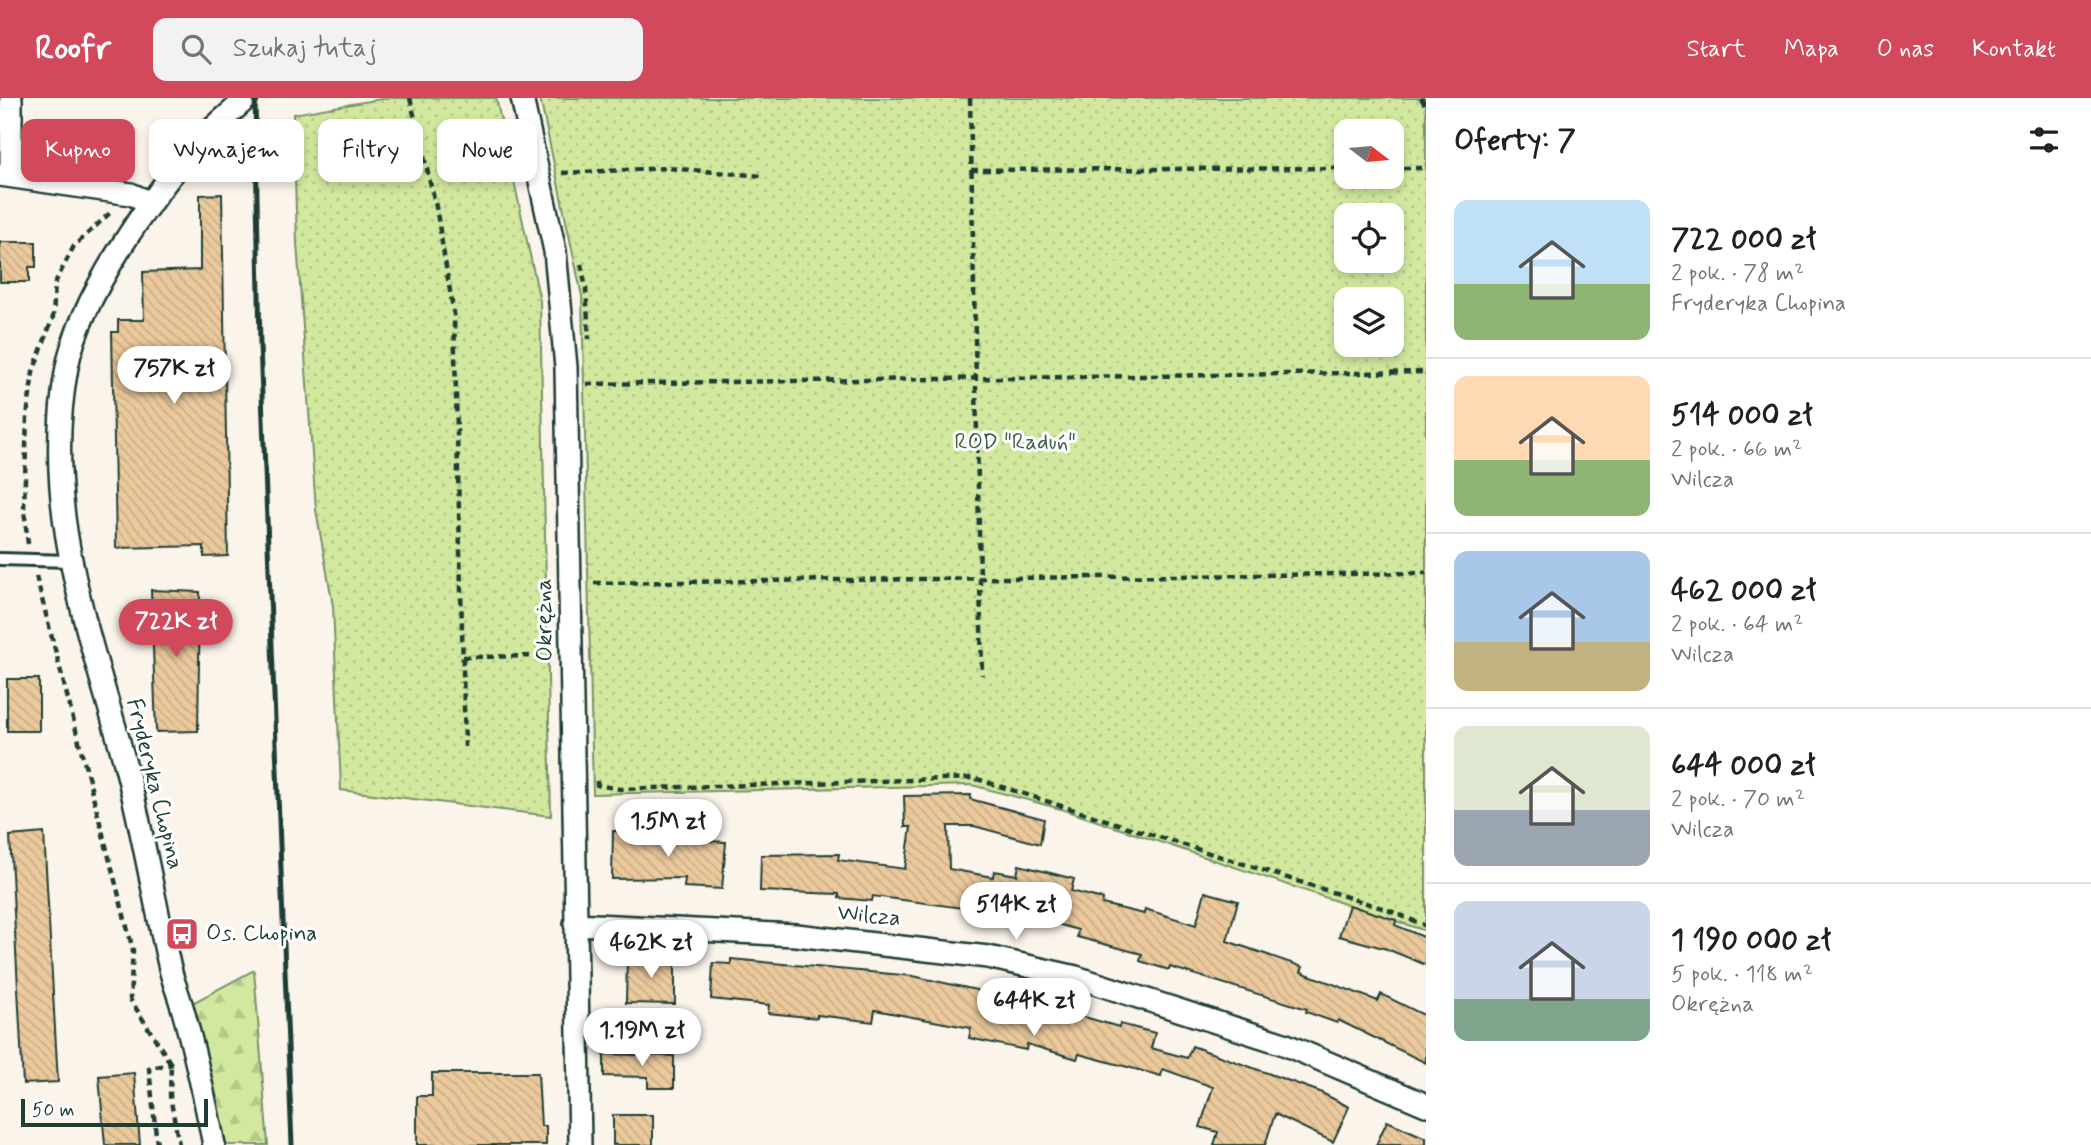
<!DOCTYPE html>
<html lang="pl">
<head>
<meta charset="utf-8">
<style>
  body { margin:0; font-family:Mynerve,sans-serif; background:#f2f2f2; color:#202124; height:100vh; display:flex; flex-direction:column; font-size:26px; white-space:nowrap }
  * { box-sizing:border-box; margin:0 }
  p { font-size:23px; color:#757577 }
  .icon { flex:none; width:38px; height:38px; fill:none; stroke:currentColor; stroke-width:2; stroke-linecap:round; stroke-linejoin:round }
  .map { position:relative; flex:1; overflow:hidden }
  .details { display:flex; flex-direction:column; background:#fff; width:665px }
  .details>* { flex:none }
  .banner { position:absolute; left:21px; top:21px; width:665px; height:63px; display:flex; gap:14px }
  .needle { width:46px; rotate:106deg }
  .fabs { position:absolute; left:1334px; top:21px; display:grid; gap:14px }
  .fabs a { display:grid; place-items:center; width:70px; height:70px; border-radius:14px; background:#fff; box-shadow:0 4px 10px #0003; font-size:35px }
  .scale { position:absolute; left:21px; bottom:18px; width:187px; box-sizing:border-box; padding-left:7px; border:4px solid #1f3d34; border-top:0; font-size:19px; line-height:24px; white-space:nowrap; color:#1f3d34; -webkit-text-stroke:5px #fff; paint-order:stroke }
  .price { position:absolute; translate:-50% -60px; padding:0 16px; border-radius:24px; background:#fff; color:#222; font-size:23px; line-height:46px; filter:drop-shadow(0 2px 4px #0008) }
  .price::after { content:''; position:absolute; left:50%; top:42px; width:21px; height:16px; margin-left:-10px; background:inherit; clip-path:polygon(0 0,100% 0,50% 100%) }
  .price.current { background:#d1495b; color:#fff }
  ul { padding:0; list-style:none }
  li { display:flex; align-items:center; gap:21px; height:175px; padding:0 28px }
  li+li { border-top:2px solid #e0e0e0 }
  li span { display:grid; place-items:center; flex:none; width:196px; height:140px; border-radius:14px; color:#555 }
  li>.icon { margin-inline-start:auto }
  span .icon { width:84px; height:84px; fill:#fffc; stroke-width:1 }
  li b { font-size:30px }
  h2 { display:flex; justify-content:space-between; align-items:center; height:84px; padding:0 28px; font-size:30px }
  .pill { padding:0 24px; border-radius:14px; background:#fff; box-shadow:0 4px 10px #0003; font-size:24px; line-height:63px }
  .pill.current { background:#d1495b; color:#fff }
  header { display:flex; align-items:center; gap:42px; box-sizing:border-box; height:98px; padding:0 35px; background:#d1495b; color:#fff }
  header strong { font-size:33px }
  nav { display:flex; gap:38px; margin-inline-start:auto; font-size:24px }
  .search { width:490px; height:63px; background:#f2f2f2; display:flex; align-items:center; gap:18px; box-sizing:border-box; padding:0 24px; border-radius:14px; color:#757577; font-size:26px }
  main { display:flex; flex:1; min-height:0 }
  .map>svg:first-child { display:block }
</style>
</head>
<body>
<header>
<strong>Roofr</strong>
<div class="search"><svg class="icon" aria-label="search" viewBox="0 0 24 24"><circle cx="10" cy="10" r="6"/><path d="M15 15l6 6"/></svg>Szukaj tutaj</div>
<nav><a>Start</a><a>Mapa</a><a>O nas</a><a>Kontakt</a></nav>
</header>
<main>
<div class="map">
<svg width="1426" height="1047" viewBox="0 0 1426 1047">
  <defs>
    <pattern id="forest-firs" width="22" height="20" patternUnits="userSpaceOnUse" patternTransform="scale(1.75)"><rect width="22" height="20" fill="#d2e89e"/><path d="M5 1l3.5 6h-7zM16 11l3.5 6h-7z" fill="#b4c889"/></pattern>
    <pattern id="garden-dots" width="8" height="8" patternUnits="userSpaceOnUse" patternTransform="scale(1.75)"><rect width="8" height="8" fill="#d2e89e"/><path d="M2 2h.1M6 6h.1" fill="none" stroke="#b4c889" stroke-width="1.8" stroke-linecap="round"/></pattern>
    <pattern id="building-back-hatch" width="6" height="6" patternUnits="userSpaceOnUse" patternTransform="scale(1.75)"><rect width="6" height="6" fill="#ebc99c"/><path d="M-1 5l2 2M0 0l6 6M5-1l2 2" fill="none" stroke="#c9ae87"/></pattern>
  </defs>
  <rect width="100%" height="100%" fill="#fbf4eb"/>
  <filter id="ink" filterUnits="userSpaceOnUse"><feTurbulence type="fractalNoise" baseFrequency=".0143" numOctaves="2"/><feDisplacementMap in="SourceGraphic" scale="14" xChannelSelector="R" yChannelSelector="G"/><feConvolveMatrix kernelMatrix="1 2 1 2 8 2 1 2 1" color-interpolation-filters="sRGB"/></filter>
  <g filter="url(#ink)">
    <path fill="url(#forest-firs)" stroke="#789269" stroke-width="2" d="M254,872l14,175h-55l-30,-137z"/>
    <path fill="url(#garden-dots)" stroke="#789269" stroke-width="2" fill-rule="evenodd" d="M387,0h109l44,203 11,515 -210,-26 -8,-184 -17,-96 -19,-267 -4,-129z
      M540,0h886v833l-365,-122 -89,-24 -379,9 -11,-498zM1346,33h45v46h-45zM1346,117h45v46h-45zM1346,201h45v46h-45z"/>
    <path fill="url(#building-back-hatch)" stroke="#1f3d34" stroke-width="2" d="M222,96l6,362 -24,1v-11l-88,2 -4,-216h6v-12h26l-1,-48 57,-2v-75z
      M0,144h36v25h-7v15h-29z
      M151,492l49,2 -2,139 -42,1z
      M7,581h32v52h-32z
      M971,697l-1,4 74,20 -4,25 -66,-18h-26l1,43 44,8 1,-6 23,4 2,-10 55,14 -3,12 32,8 -1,5 42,10 1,-5 51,16 9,-33 33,9 -11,40 76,26 -2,5 77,29 3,-7 45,22v47l-88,-43 -1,3 -31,-11 1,-3 -137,-42 -1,3 -29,-9 2,-7 -65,-17 1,-7 -77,-22 -1,5 -127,-17 -1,5 -33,-3v-4l-79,-3 1,-36 78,-1 -1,6 67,9 6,-42h-6l-1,-31z
      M613,733l57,1v7l56,3 -4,47 -38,-2 1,-9 -73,1z
      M44,735l14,249 -35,2 -13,-248z
      M1349,807l47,15 -1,5 31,13v27l-39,-16 -48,-13z
      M627,858h48v48l-49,-1z
      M731,861l182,17 127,28 79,23 1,-3 35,9 -4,15 36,10 5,-12 128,46 29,15 -16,35 -58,-28 -10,31h-51l4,-13 -18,-5 13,-40 -50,-18 -2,7 -82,-22 -2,5 -50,-15 -1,6 -57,-12 2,-10 -96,-18 -2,12 -56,-7v3l-49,-5 1,-8 -58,-6 2,-36 18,1z
      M604,956l70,2v32h-26v-11l-44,-1z
      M134,975l6,72h-35l-6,-69z
      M432,975h106l3,53h5v19h-129v-49h15z
      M613,1017h40v30h-40z
      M1387,1023l39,17v7h-50z"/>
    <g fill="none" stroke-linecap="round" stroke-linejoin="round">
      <defs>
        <path id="service" d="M0,461l69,2"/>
        <path id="minor" d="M11,0v77
          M522,0l33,153 11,116 14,778
          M0,77l131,19 20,9
          M575,826l221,11 192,22 88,20 208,67 142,61
          M214,1047c-9,-46 -19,-93 -32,-138 -4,-14 -10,-28 -13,-43 -15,-64 -26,-130 -42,-193 -36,-136 -87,-261 -60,-404 13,-70 87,-175 134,-227 14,-15 31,-28 46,-42"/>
      </defs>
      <use href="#service" stroke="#1f3d34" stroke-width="16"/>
      <use href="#minor" stroke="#1f3d34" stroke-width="26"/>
      <path stroke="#1f3d34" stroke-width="4.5" stroke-dasharray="7 5" stroke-linecap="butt" d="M410,0l26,109 18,108 11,432
        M970,0l12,577
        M1421,0l5,8
        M1391,70h35
        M971,72l375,-2
        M562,75l105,-5 95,8
        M581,166l5,24 3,51
        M587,286l839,-12
        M28,446l-4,-35 3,-92 6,-45 20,-55 2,-34 19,-37 36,-33
        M36,478l97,374 -3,49 41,65 -1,32 9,49
        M594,485l832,-10
        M463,559l85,-1
        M597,683v4l23,4 354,-11 414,132 38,16
        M157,1047l-8,-77 24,-4"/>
      <use href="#service" stroke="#fff" stroke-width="10"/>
      <use href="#minor" stroke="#fff" stroke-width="21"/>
      <path stroke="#1f3d34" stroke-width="5" d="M255,0l5,247 32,800"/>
    </g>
  </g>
  <defs>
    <symbol id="bus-square" viewBox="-11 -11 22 22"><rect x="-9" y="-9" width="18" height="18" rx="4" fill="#d1495b" stroke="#fff"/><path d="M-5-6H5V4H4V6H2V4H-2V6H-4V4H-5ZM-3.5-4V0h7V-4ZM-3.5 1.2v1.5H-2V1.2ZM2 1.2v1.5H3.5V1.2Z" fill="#fff"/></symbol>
  </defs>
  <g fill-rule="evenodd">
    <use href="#bus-square" x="163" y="817" width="38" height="38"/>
  </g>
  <g text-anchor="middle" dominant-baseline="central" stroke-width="6" stroke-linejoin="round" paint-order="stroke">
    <g font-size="23" fill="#435f49" stroke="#fff">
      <text x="1015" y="345">ROD "Raduń"</text>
    </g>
    <g font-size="23" fill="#1f3d34" stroke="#fff">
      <text transform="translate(545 522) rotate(-91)">Okrężna</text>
      <text transform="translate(154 686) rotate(76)">Fryderyka Chopina</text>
      <text transform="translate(869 818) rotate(6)">Wilcza</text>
    </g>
    <g font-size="23" fill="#1f3d34" stroke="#fff" text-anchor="start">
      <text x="206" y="836">Os. Chopina</text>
    </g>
  </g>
</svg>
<div class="fabs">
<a><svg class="needle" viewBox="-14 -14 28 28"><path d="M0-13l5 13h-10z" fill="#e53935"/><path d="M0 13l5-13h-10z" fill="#757577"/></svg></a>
<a><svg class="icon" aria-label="locate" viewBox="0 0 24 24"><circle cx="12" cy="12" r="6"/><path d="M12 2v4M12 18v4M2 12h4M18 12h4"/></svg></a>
<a><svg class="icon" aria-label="layers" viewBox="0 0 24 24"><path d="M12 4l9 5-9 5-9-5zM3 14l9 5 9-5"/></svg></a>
</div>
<div class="scale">50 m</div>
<b class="price" style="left:174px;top:308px">757K zł</b>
<b class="price current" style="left:176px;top:561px">722K zł</b>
<b class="price" style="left:668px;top:761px">1.5M zł</b>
<b class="price" style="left:1016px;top:844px">514K zł</b>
<b class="price" style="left:651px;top:882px">462K zł</b>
<b class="price" style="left:1034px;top:940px">644K zł</b>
<b class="price" style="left:642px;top:970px">1.19M zł</b>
<div class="banner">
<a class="pill current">Kupno</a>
<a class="pill">Wynajem</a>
<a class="pill">Filtry</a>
<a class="pill">Nowe</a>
</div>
</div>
<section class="details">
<h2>Oferty: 7<svg class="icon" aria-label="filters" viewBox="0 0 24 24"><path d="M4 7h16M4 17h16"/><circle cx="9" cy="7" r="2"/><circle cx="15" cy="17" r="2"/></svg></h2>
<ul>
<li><span style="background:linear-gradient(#bfe0f5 60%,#8fb573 0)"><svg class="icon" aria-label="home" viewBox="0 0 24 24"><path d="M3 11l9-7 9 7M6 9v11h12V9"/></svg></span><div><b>722 000 zł</b><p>2 pok. · 78 m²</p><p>Fryderyka Chopina</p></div></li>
<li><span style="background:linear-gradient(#ffd9b3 60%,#8fb573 0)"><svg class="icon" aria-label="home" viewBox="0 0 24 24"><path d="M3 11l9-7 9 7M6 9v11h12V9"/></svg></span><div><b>514 000 zł</b><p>2 pok. · 66 m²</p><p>Wilcza</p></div></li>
<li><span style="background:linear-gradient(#a9c7e8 65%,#c2b280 0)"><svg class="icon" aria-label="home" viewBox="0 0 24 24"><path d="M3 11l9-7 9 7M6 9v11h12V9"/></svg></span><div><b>462 000 zł</b><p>2 pok. · 64 m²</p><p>Wilcza</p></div></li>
<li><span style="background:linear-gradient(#dfe7d0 60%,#9aa5b1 0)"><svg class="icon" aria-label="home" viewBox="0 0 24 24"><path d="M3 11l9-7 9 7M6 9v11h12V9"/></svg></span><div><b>644 000 zł</b><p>2 pok. · 70 m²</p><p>Wilcza</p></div></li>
<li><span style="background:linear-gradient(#c9d6e8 70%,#7fa58c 0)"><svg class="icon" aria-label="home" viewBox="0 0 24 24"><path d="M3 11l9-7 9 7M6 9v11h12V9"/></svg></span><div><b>1 190 000 zł</b><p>5 pok. · 118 m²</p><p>Okrężna</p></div></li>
</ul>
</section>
</main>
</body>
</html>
